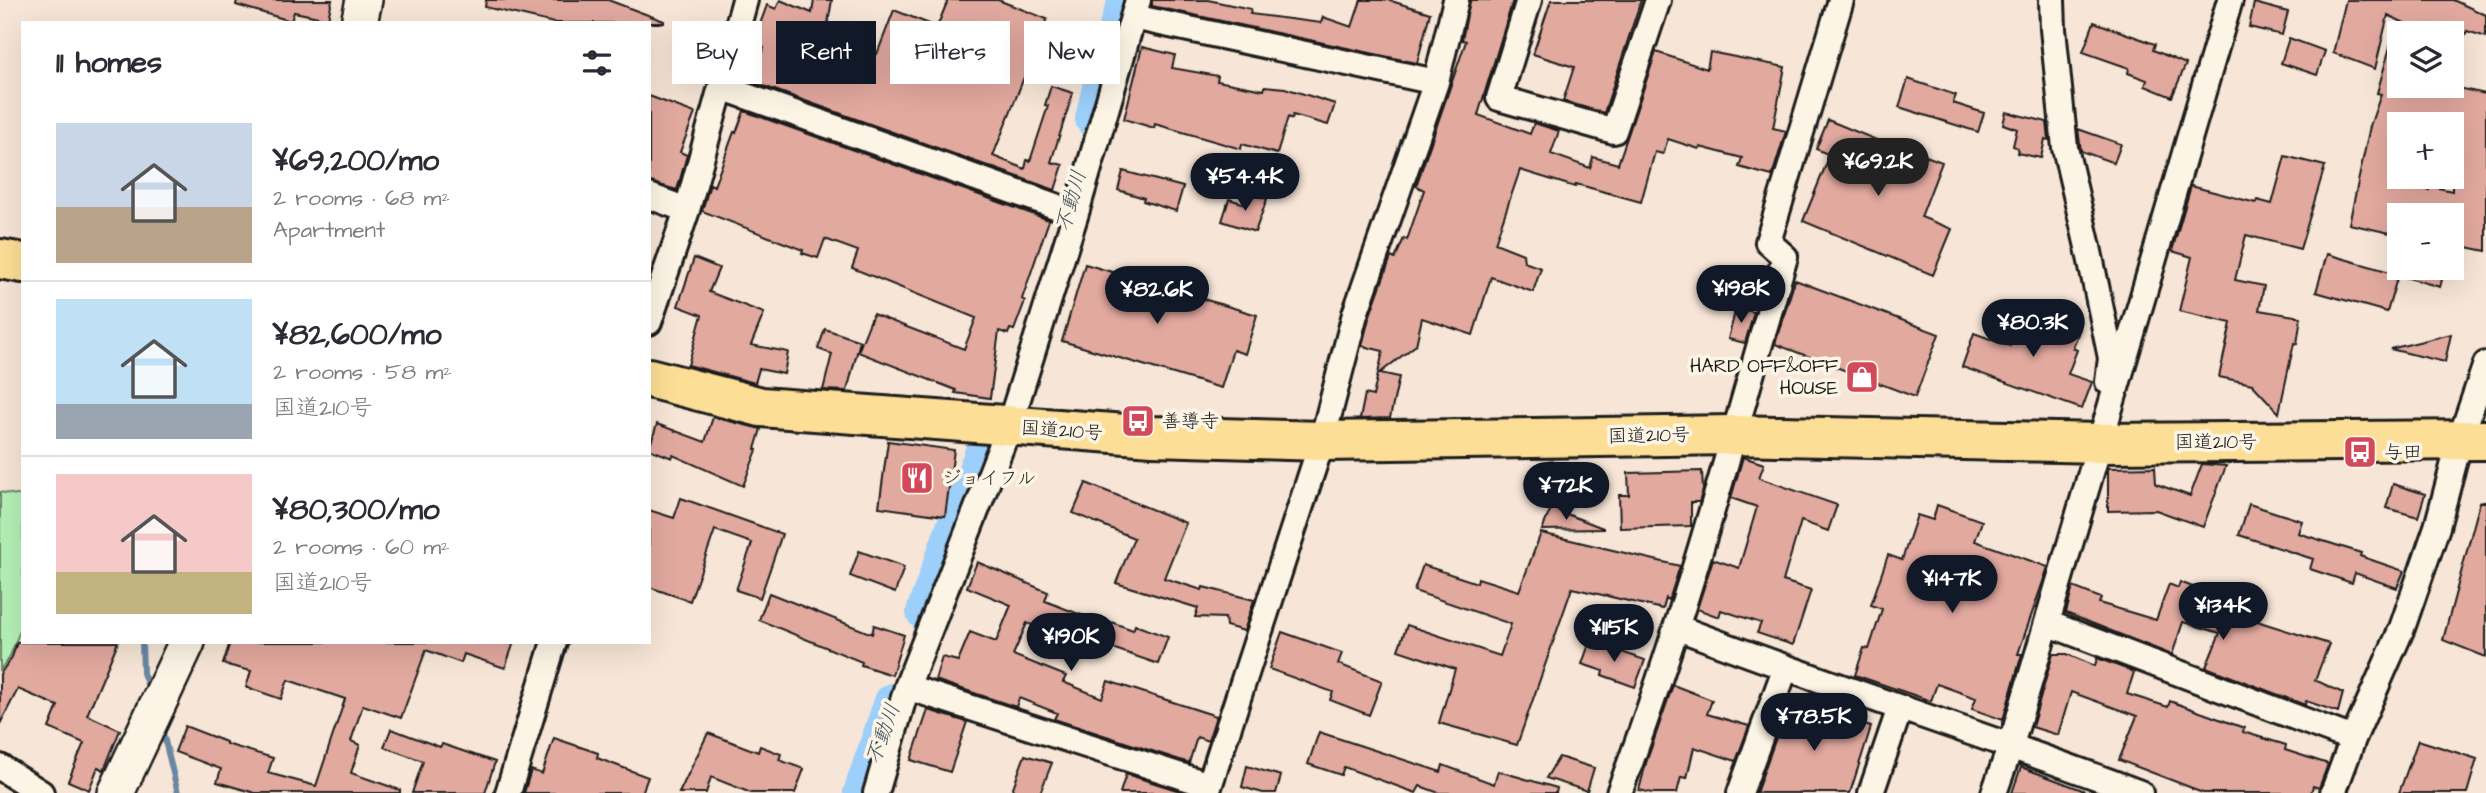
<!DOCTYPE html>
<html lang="en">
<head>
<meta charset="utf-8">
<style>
  body { margin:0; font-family:"Architects Daughter","Klee One",sans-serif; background:#f2f2f3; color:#2b2b33; height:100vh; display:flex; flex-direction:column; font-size:26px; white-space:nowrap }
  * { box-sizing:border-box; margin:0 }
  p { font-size:23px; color:#7c7c81 }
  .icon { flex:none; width:38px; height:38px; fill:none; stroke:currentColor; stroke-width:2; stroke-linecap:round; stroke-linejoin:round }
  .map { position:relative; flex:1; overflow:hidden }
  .panel { position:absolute; left:21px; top:21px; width:630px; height:623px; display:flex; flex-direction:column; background:#fff; border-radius:0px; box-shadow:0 7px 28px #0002 }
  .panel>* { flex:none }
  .guide { position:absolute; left:672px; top:21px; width:665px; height:63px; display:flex; gap:14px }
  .buttons { position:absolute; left:2387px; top:21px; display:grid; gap:14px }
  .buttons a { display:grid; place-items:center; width:77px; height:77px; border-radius:0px; background:#fff; box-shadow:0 7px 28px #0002; font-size:35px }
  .price { position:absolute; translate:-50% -60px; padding:0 16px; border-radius:24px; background:#111827; color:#fff; font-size:23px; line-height:46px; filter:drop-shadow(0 2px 4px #0008) }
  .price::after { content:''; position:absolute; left:50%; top:42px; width:21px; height:16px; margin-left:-10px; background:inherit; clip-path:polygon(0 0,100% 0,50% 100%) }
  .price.selected { background:#222; color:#fff }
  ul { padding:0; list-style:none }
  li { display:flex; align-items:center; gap:21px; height:175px; padding:0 35px }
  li+li { border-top:2px solid #e1e1e2 }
  li span { display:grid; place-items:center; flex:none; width:196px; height:140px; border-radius:0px; color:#555 }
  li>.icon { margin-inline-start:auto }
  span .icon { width:84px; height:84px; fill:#fffc; stroke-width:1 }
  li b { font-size:30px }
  h2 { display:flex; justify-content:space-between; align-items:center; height:84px; padding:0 35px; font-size:30px }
  .tag { padding:0 24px; border-radius:0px; background:#fff; box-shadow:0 7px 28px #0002; font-size:24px; line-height:63px }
  .tag.selected { background:#111827; color:#fff }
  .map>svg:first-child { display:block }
</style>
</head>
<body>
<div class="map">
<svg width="2486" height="793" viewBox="0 0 2486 793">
  <rect width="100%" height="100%" fill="#f7e6d7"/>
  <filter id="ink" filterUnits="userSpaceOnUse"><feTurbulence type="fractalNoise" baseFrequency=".0143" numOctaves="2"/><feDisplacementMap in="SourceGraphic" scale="14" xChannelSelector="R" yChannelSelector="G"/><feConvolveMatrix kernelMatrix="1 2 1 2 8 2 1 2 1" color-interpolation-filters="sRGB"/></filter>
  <g filter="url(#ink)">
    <path fill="#b4f0b5" stroke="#688668" stroke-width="2" d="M0,492l23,4v127l-13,33 -10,14z"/>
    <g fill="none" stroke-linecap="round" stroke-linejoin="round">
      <path stroke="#6987a1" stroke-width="6" d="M142,642l1,31 7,19
        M162,729l16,64"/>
      <path stroke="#9ccffa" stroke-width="38" d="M1094,119l14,-62 19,-57
        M925,612l37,-104 28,-71
        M862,793l31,-91"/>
    </g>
    <path fill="#e2a99f" stroke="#1c1c1c" stroke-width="2" fill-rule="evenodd" d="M237,0h95l-4,19 -34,-7 -3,9 -55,-16z
      M486,0h122l56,21v2h-110l-69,-16z
      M780,0l32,13 2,-13h18l-6,35 51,19 17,-44 43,17 11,-27h50l49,19 -54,137 32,13 2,-9 3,1 18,-55 -3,-1 6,-19 22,7 -22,69 12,3 -8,25 -300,-107v-2l-5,-2 14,-31 -4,-2 2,-5 -7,-3 12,-33 9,4z
      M1152,0h56l43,9 -1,5 71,9 2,-6 29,10 9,-27h27l42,13 -13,50 -265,-57z
      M1470,0h43l-35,115 52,19 4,-11 25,8 -8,23 39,14 3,-11 25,7 38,-112 51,17 3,-17 75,15 -12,61 13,3 -14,45 -33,-9 3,-9 -42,-11 -1,2 -31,-10 -5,15 -8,-2 -14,50 -65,-18 -1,3 -55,-17 -25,73 28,11 1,8 17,6 -8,24 -42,-15 -18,58 -51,-17 -6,27 -36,28 19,4 -9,41 -30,1 5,-25 8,2 10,-45 -21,-5 7,-28 22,-61 4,2 9,-21 3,2 17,-50 -8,-4 50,-145 -4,-1z
      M1551,0h90l-37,113 -41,-12 11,-34 -41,-13z
      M2346,0h107l33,15v22l-19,-6 -15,31v-29h-27l-37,-18 -13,54 -42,-16z
      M2254,3l34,9 -6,23 -33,-8z
      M2094,22l61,22 -2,6 33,14 -14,33 -27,-11 2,-6 -19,-7 1,-5 -46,-16z
      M2394,33l5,1v52h49l38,8v157l-34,-7v-29h-53v20l-50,-11 21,-98 11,-32 -4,-1zM2399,124h53v67l-22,-5 -1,4 -39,-8 9,-34z
      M2289,38l36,13 -8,24 -36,-12z
      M1142,47l33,8 -3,13 46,8 -1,5 47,9 1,-4 20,2 50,16 -7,21 -35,-10 -1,4 -4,-2 -11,37 -35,-10 -1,5 -86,-25 -1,4 -30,-9z
      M1908,79l48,16 -3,8 31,10 -6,19 -79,-25z
      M649,96l46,17 -15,39 7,3 -10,35 -28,-8z
      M744,111l305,109 -27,79 3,2 -11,29 -4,-1 -2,5 -9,-3 -9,67 -35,-5 1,-3 -98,-38 15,-38 91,35 12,-31 -124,-50 6,-17 -33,-12 -7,19 -16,-5 1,-3 -101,-39 8,-27 4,2 20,-54 2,1z
      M2006,112l41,10 2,18 -4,-1 -4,19 -24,-5 1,-5 -5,-2 4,-17 -14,-5z
      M1828,120l58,24 1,-3 55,21 -21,55 31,12 -19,46 -130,-54 27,-66 -14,-6z
      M2078,129l43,15 -7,19 -33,-12z
      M2285,156l40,10 -25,83 -54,-14 -11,45 29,6 -5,24 42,7 -4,27 -3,-1 -15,70 -27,-29 -33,-7 12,-54 -52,-12 13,-54 -20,-6 19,-65 65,17 1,-3 15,4z
      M1123,171l60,16 -7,24 -33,-10 1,-3 -26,-8z
      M1250,193l17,6 -12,33 -33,-11 7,-22 17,5z
      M2327,254l70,20 -6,-1 1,-5h53l-5,19 -42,-12 -11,37 -71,-20z
      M694,258l25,10 -10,24 55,21 -13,32 37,7 -4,22 -25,-5 -4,14 -67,-18 14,-50 -24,-9z
      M1085,264l172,51 -12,39 -12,-4 -12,38 -159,-47z
      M1795,280l144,54 -24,63 -140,-53z
      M2024,307l56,21 -7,20 4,2 -9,24 24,8 -10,27 -120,-42 12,-34 36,13z
      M1736,308l18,4 -9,31 -17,-4z
      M825,329l35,12 -13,50 -24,-1 9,-36 -14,-5z
      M2451,334l-6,28 -55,-13z
      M713,417l48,12 -6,20 2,1 -14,36 -70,-31 -1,3 -23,-9 8,-25 48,18z
      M888,441l66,9 -9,66 -66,-9z
      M1743,457l21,7 -5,14 78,27 -9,26 -27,-10 -18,60 28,9 -18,55 -36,-12 4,-10 -40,-13 -2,7 -22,-8 16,-50 26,9 18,-61 -26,-9z
      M2202,464l24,2 -23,61 -47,-17 -48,1v-43l47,-1 1,17 34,12z
      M1702,471l1,19 -4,12h-8v24l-71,2 -1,-33h10l-1,-22z
      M1086,483l100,40 -22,55 38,12 1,-3 51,13 -10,31 -18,-5 -1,-8 -30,-1 3,-9 -82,-25 18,-45 -61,-25z
      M2393,484l32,10 -7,23 -32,-9z
      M681,498l101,36 -22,64 -24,-8 16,-47 -37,-13 -25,71 -41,-14v-77l25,8z
      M2480,502h6v155l-43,-17z
      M2249,504l53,17 -4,12 63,20 -1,3 44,15 -7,17 -42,-15 -3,10 -42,-14 3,-10 -74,-24z
      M1937,505l45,16 -7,20 73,26 -30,87h4l-19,66 -31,-11 4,-11 -39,-14 -6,17 -76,-26 9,-27 5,1 13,-40 -11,-4 17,-50 14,5 15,-45 16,5z
      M1551,508l52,20v1l-61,1z
      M1541,533l139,33 -11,34 -3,-2 -3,11 -91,-21 -55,157 -78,-22 16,-54 -57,-19 9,-25 93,31 11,-32 -97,-33 9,-26 54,18 1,-5 41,13z
      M859,551l45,16 -9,26 -45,-17z
      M977,562l71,30 -3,9 57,22 1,-4 30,11 2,-5 33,12 -10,27 -86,-30 -9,-1 -1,4 -35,-14 -14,32 53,21 -3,6 39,16 6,-17 108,35 -8,25 -11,-4 -8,26 -135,-44 3,-6 -38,-15 -3,9 -81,-27 7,-23 16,4 12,-29 26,10 15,-37 -44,-18z
      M2180,582l30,12 -3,4 37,14 -1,3 20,8 66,21 -14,36 28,13 -5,19 -32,-11 -1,4 -99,-38 14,-34 -37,-11 -11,33 -106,-42 7,-26 28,11 -2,5 57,17 13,-36 9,4z
      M769,593l103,41 2,-9 30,10 -12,40 -31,-10 1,-3 -103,-42z
      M1282,632l60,21 -4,11 44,17 -13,34 -39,-15 3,-8 -64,-23z
      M1590,641l55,19 -10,27 -33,-12 1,-4 -21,-7z
      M17,642h101l-31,73 33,15 -16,40 -6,-3 -9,23 -21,-9 16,-38 -35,-15 9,-22 -40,-17 -18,35v-50l12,-17z
      M230,642h284l-9,26 -41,-14 -3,9 -35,-13 -25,68 -38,-13 -12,36 9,4 -9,28 49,17v3h-145l-38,-11 4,-13 -46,-17 10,-26 41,16v2l47,14 -5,15 48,13 29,-87 -57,-19 -7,19 -35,-12 5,-16 -28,-7z
      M2053,654h14l28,12 2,-8 37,14 -7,22 41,13 2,-6 74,27 -1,4 43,13 -1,5 43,14 -9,24 -6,-2 -2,7h-108l-11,-4v-1l-73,-28 18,-44 -66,-24 -13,43 -26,-8z
      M1673,685l39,15 -5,14 42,12 -13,35 -42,-14 -7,31 -6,-1 -4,16h-25l-13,-3 7,-27z
      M1790,699l38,9 -1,6 44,13 -21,66h-94z
      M928,710l39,12 -17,50 -39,-12z
      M391,729l49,18 2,-3 53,18 -10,31h-73l11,-32 -39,-14z
      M1319,732l122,40 2,-7 51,19 4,-13 59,17 -1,5h-117l-19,-7 -4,7 -72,-26 -3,8 -33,-11z
      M708,733l50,19 2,-6 21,8 -2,6 25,9 -9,24h-44l-40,-16 -5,16h-27z
      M554,738l44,15 -1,5 51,19 -6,16h-118l7,-23 11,4z
      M2418,740l59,19 -10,34h-68z
      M1025,755l27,8 -12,30h-29z
      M1559,757l35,11 -7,23 -41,-13z
      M1247,766l34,10 -5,17h-13l-21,-6z
      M2021,767l64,24v2h-73z
      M1126,774l54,17 -1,2h-59z"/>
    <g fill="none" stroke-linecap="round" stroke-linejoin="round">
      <defs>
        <path id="street" d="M1529,0l-30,98 115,33 44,-131
          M2052,0l1,29 12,119 23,99 23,111 -3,24
          M1133,17l303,65
          M721,87l334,119
          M649,196l38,14
          M649,322l38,-112 58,-210
          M2047,623l306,116
          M1676,627c154,59 310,108 464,166
          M907,687l302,98
          M0,767l41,26
          M508,793l46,-151
          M876,793l31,-106 102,-260 67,-214 62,-213
          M1207,793l115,-352 33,-127 81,-232 20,-82
          M1619,793c66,-175 114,-357 166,-536l-17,-15 73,-242
          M1740,793l45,-124
          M1871,793l29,-85
          M1994,793l17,-48c74,-248 145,-497 219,-745
          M2333,793l20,-54 49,-111 35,-101 23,-87 26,-76"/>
        <path id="secondary" d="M359,23l5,-23
          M116,793l71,-151"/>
        <path id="highway" d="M0,259l23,4
          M649,378l112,29 392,29 169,5 411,-6 368,8 385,-3"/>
      </defs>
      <use href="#street" stroke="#1c1c1c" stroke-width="30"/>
      <use href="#secondary" stroke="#1c1c1c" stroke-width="40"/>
      <use href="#highway" stroke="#1c1c1c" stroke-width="44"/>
      <use href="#street" stroke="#fcf5e5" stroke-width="24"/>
      <use href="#secondary" stroke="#fcf5e5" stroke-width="35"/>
      <use href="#highway" stroke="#fdde96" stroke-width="38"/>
    </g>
  </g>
  <defs>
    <symbol id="shop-square" viewBox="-11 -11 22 22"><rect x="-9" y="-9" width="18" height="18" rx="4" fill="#d1495b" stroke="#fcf5e5"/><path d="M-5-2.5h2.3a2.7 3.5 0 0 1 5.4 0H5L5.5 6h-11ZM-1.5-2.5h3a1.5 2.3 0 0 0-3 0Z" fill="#fff"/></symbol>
    <symbol id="bus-square" viewBox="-11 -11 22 22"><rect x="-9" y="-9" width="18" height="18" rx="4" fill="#d1495b" stroke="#fcf5e5"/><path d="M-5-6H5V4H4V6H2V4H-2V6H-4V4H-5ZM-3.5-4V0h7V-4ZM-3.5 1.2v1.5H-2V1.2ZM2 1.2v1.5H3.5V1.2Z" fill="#fff"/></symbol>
    <symbol id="restaurant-square" viewBox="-11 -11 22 22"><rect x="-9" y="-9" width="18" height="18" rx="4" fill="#d1495b" stroke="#fcf5e5"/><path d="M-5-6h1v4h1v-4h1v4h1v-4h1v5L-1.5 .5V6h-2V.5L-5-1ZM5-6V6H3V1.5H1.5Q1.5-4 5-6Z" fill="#fff"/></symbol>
  </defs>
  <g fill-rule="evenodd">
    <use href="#shop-square" x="1843" y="358" width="38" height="38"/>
    <use href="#bus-square" x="1119" y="402" width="38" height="38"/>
    <use href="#bus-square" x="2341" y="433" width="38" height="38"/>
    <use href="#restaurant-square" x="898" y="459" width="38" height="38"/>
  </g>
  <g text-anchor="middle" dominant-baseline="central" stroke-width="7" stroke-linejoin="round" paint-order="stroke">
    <g font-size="19" fill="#1c1c1c" stroke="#fcf5e5" text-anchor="start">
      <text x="1838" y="366" text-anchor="end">HARD OFF&amp;OFF<tspan x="1838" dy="22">HOUSE</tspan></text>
      <text x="1162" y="421">善導寺</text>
      <text x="2384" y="452">与田</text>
      <text x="942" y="478">ジョイフル</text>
    </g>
    <g font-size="19" fill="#1c1c1c" stroke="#fcf5e5">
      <text transform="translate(1062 431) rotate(4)">国道210号</text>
      <text transform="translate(1649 436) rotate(-1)">国道210号</text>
      <text x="2216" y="442">国道210号</text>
    </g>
    <g font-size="21" font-style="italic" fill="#42525f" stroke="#fcf5e5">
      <text transform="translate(1071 201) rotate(-74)">不動川</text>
      <text transform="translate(883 734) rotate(-70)">不動川</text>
    </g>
  </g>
</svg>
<div class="buttons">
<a><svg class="icon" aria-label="layers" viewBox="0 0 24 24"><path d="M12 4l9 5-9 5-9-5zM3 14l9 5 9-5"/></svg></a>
<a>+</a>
<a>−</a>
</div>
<b class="price selected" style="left:1878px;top:198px">¥69.2K</b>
<b class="price" style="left:1245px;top:213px">¥54.4K</b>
<b class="price" style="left:1741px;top:325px">¥198K</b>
<b class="price" style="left:1157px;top:326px">¥82.6K</b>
<b class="price" style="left:2033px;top:359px">¥80.3K</b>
<b class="price" style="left:1566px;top:522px">¥72K</b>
<b class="price" style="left:1952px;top:615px">¥147K</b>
<b class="price" style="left:2223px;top:642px">¥134K</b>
<b class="price" style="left:1614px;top:664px">¥115K</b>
<b class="price" style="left:1071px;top:673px">¥190K</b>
<b class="price" style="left:1814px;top:753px">¥78.5K</b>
<div class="guide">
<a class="tag">Buy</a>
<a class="tag selected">Rent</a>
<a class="tag">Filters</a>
<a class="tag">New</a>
</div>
<section class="panel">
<h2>11 homes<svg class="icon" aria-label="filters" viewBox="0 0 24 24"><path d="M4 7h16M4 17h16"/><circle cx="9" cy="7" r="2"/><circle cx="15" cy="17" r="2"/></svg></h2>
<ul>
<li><span style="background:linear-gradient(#c9d6e8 60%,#b9a48a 0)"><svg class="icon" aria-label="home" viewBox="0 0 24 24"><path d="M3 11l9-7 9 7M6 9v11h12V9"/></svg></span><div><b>¥69,200/mo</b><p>2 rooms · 68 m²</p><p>Apartment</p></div></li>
<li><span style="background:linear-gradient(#bfe0f5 75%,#9aa5b1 0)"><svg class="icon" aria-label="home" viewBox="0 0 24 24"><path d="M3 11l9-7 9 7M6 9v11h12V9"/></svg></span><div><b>¥82,600/mo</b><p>2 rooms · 58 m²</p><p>国道210号</p></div></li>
<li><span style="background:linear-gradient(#f6c9c9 70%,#c2b280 0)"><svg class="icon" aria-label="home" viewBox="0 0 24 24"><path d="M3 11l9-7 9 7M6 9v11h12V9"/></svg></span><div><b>¥80,300/mo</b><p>2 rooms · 60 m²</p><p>国道210号</p></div></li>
</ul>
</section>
</div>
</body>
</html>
